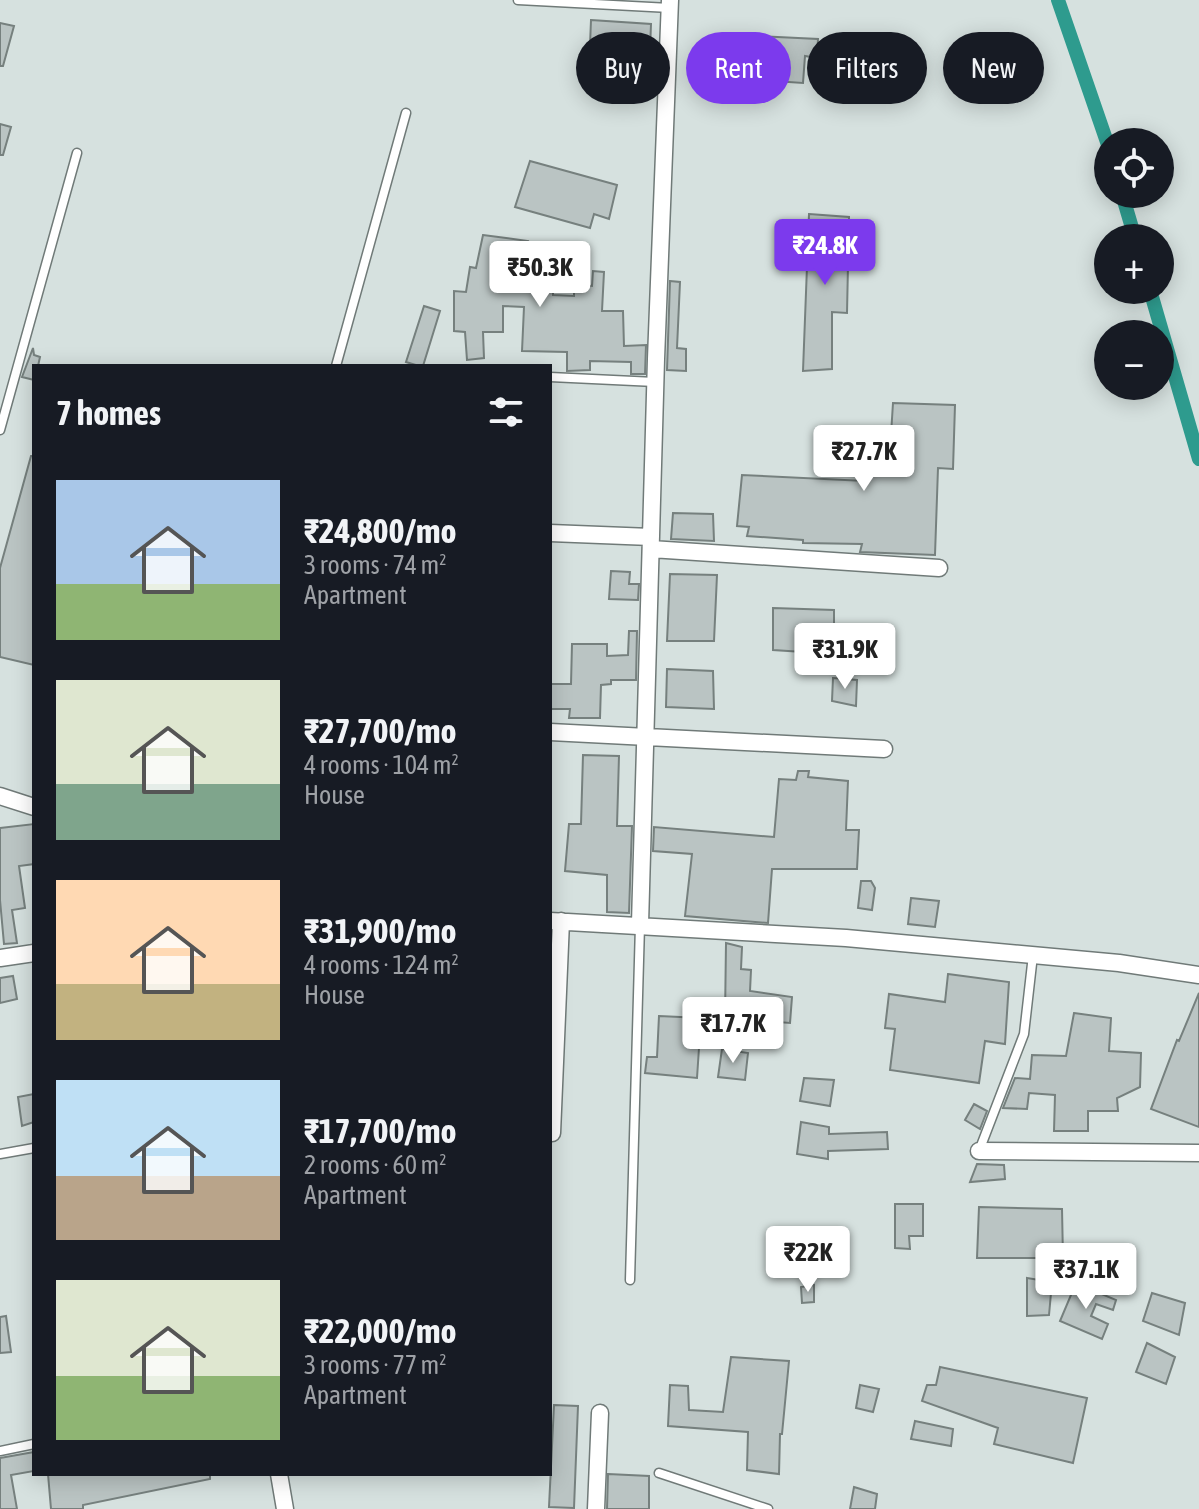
<!DOCTYPE html>
<html lang="en">
<head>
<meta charset="utf-8">
<style>
  body { margin:0; font-family:"Asap Condensed",sans-serif; background:#242831; color:#f1f3f6; height:100vh; display:flex; flex-direction:column; font-size:30px; white-space:nowrap }
  * { box-sizing:border-box; margin:0 }
  p { font-size:26px; color:#9ea1a6 }
  .icon { flex:none; width:44px; height:44px; fill:none; stroke:currentColor; stroke-width:2; stroke-linecap:round; stroke-linejoin:round }
  .map { position:relative; flex:1; overflow:hidden }
  .details { position:absolute; left:32px; top:364px; width:520px; height:1112px; display:flex; flex-direction:column; background:#171b24; border-radius:0px; box-shadow:0 4px 20px #0003 }
  .details>* { flex:none }
  .top-card { position:absolute; left:576px; top:32px; width:502px; height:72px; display:flex; gap:16px }
  .fabs { position:absolute; left:1094px; top:128px; display:grid; gap:16px }
  .fabs a { display:grid; place-items:center; width:80px; height:80px; border-radius:50%; background:#171b24; box-shadow:0 4px 20px #0003; font-size:40px }
  .price { position:absolute; translate:-50% -68px; padding:0 18px; border-radius:8px; background:#fff; color:#222; font-size:26px; line-height:52px; filter:drop-shadow(0 2px 4px #0008) }
  .price::after { content:''; position:absolute; left:50%; top:48px; width:24px; height:18px; margin-left:-12px; background:inherit; clip-path:polygon(0 0,100% 0,50% 100%) }
  .price.on { background:#7c3aed; color:#fff }
  ul { padding:0; list-style:none }
  li { display:flex; align-items:center; gap:24px; height:200px; padding:0 24px }
  li span { display:grid; place-items:center; flex:none; width:224px; height:160px; border-radius:0px; color:#555 }
  li>.icon { margin-inline-start:auto }
  span .icon { width:96px; height:96px; fill:#fffc; stroke-width:1 }
  li b { font-size:34px }
  h2 { display:flex; justify-content:space-between; align-items:center; height:96px; padding:0 24px; font-size:34px }
  .chip { padding:0 28px; border-radius:36px; background:#171b24; box-shadow:0 4px 20px #0003; font-size:28px; line-height:72px }
  .chip.on { background:#7c3aed; color:#fff }
  .map>svg:first-child { display:block }
</style>
</head>
<body>
<div class="map">
<svg width="1199" height="1509" viewBox="0 0 1199 1509">
  <rect width="100%" height="100%" fill="#d6e1df"/>
  <g fill="none" stroke-linecap="round" stroke-linejoin="round">
    <path stroke="#2e9b8e" stroke-width="14" d="M1058,0l50,145
      M1122,194l13,44
      M1150,290l49,169"/>
  </g>
  <path fill="#bac4c3" stroke="#76807e" stroke-width="2" d="M591,20l60,4 -1,26 -60,-5z
    M0,23l14,3 -11,40h-3z
    M840,34l34,6 -3,22 -5,-1 -3,38 -29,-2z
    M759,36l59,3 -1,19 -12,-2 -2,27 -46,-3z
    M712,51l25,2 -2,25 -25,-3z
    M0,124l11,3 -8,28h-3z
    M530,161l87,24 -8,34 -15,-5 -4,14 -75,-21z
    M809,214l40,3 -2,96 -15,-1v57l-29,2z
    M483,235l45,6 -2,9 23,1 -2,32 6,-1v13l21,1v-12l18,2 1,-15 11,1 -2,39h21l1,35 22,-1 -1,29h-14v-12l-41,-1v9l-23,1v-19l-45,-1 2,-44 -21,-1v26h-20l1,26 -17,2 -2,-28 -11,-1v-40l12,1 4,-25 6,1z
    M670,281l10,1 -3,66 9,1v22l-19,-1z
    M424,306l16,5 -17,55h-4l-13,-4z
    M33,348l1,7 6,2 -2,9h-4v14l-12,-3z
    M893,403l62,2 -2,64 -15,-1 -3,87 -75,-3 2,-8 -59,-1v-3l-56,-4 2,-9 -12,-1 5,-51 123,6 1,-17 23,2z
    M31,456h3v209l-34,-8v-89z
    M673,513l40,1 1,27 -43,-2z
    M611,571l19,1 -1,12h10l-1,16 -29,-1z
    M670,574l47,1 -3,66h-47z
    M773,608l61,2v44l-61,-4z
    M629,631h8l-1,49h-25v4l-10,1 -1,33h-31l1,-9h-20v-25h21l1,-40h35v12l21,-1z
    M667,669l46,2 1,38 -48,-2z
    M833,678l24,2 -1,26 -24,-5z
    M583,755l36,1 -2,70h15l-3,87 -22,-1v-37l-42,-4 4,-47h12z
    M798,771h11l-1,6 40,4 -2,49h13l-2,39h-85l-4,54 -83,-7 7,-62 -39,-3 1,-24 120,10 5,-58 17,1z
    M34,824v40l-15,2 6,42 -13,2 5,33 -13,1 -4,-44v-72z
    M861,881h10l4,7 -3,22 -14,-2z
    M911,898l28,3 -4,26 -27,-3z
    M726,943l16,4 -1,22 10,1 -1,21 42,6 -2,26 -65,-5z
    M948,974l61,8 -4,62 -20,-3 -6,42 -89,-13 5,-41 -10,-1 4,-34 56,8z
    M13,976l4,23 -17,4v-25z
    M1199,993v134l-48,-18 26,-69 2,1z
    M1074,1013l37,5 -2,33 32,2 -1,34 -23,11 1,13h-30v20h-34l1,-36 -26,-2 -2,16 -24,-1 12,-30 15,1 2,-24 34,1z
    M659,1016l42,2 -4,60 -52,-5 2,-16h10z
    M722,1049l26,4 -3,27 -27,-3z
    M804,1078l30,2 -4,26 -30,-5z
    M34,1094v28l-12,4 -4,-29z
    M974,1104l13,7 -7,18 -15,-9z
    M801,1122l28,5v7l58,-2 1,17 -60,2v8l-31,-5z
    M977,1164l27,1 1,14 -35,3z
    M895,1204h28v32h-14l1,13 -15,-1z
    M979,1207l83,2 1,49h-86z
    M1027,1278l25,4 -3,33 -22,1z
    M1076,1283l40,17 -3,10 -17,-6 -5,12 17,8 -6,15 -42,-18z
    M814,1285v17l-12,1 -1,-16z
    M1152,1293l33,10 -6,32 -36,-14z
    M6,1316l5,36 -11,1v-36z
    M1147,1343l28,14 -9,27 -30,-12z
    M731,1357l58,4 -7,73h-2l-1,40 -32,-4 1,-38 -80,-6 2,-41 18,1 1,24 34,2z
    M940,1367l147,31 -14,65 -79,-19 4,-16 -76,-27 5,-16h9z
    M860,1385l19,4 -6,23 -17,-4z
    M554,1405l24,1 -4,102 -25,-1z
    M915,1421l38,8 -2,17 -40,-7z
    M34,1452v19l-23,4 6,34h-17v-51z
    M48,1474h162v5l-127,26v4h-32z
    M608,1474l41,2v33h-42z
    M854,1487l23,7 -2,15h-25z"/>
  <g fill="none" stroke-linecap="round" stroke-linejoin="round">
    <defs>
      <path id="service" d="M518,0l152,8
        M336,366l70,-253
        M550,377l105,5
        M0,430l77,-277
        M979,1151l45,-117 9,-79
        M0,1154l34,-6
        M630,1280l10,-355
        M0,1451l34,-7
        M659,1473l109,36"/>
      <path id="minor" d="M550,533l101,4
        M651,549l288,19
        M550,732l334,17
        M0,796l34,11
        M550,921l296,17 273,25 80,12
        M640,924l16,-565 14,-359
        M0,958l34,-5
        M552,1133l9,-212
        M979,1151l220,2
        M279,1474l6,35
        M596,1509l4,-96"/>
    </defs>
    <use href="#service" stroke="#707a78" stroke-width="11"/>
    <use href="#minor" stroke="#707a78" stroke-width="19"/>
    <use href="#service" stroke="#fff" stroke-width="8"/>
    <use href="#minor" stroke="#fff" stroke-width="16"/>
  </g>
</svg>
<div class="fabs">
<a><svg class="icon" aria-label="locate" viewBox="0 0 24 24"><circle cx="12" cy="12" r="6"/><path d="M12 2v4M12 18v4M2 12h4M18 12h4"/></svg></a>
<a>+</a>
<a>−</a>
</div>
<b class="price on" style="left:825px;top:287px">₹24.8K</b>
<b class="price" style="left:540px;top:309px">₹50.3K</b>
<b class="price" style="left:864px;top:493px">₹27.7K</b>
<b class="price" style="left:845px;top:691px">₹31.9K</b>
<b class="price" style="left:733px;top:1065px">₹17.7K</b>
<b class="price" style="left:808px;top:1294px">₹22K</b>
<b class="price" style="left:1086px;top:1311px">₹37.1K</b>
<div class="top-card">
<a class="chip">Buy</a>
<a class="chip on">Rent</a>
<a class="chip">Filters</a>
<a class="chip">New</a>
</div>
<section class="details">
<h2>7 homes<svg class="icon" aria-label="filters" viewBox="0 0 24 24"><path d="M4 7h16M4 17h16"/><circle cx="9" cy="7" r="2"/><circle cx="15" cy="17" r="2"/></svg></h2>
<ul>
<li><span style="background:linear-gradient(#a9c7e8 65%,#8fb573 0)"><svg class="icon" aria-label="home" viewBox="0 0 24 24"><path d="M3 11l9-7 9 7M6 9v11h12V9"/></svg></span><div><b>₹24,800/mo</b><p>3 rooms · 74 m²</p><p>Apartment</p></div></li>
<li><span style="background:linear-gradient(#dfe7d0 65%,#7fa58c 0)"><svg class="icon" aria-label="home" viewBox="0 0 24 24"><path d="M3 11l9-7 9 7M6 9v11h12V9"/></svg></span><div><b>₹27,700/mo</b><p>4 rooms · 104 m²</p><p>House</p></div></li>
<li><span style="background:linear-gradient(#ffd9b3 65%,#c2b280 0)"><svg class="icon" aria-label="home" viewBox="0 0 24 24"><path d="M3 11l9-7 9 7M6 9v11h12V9"/></svg></span><div><b>₹31,900/mo</b><p>4 rooms · 124 m²</p><p>House</p></div></li>
<li><span style="background:linear-gradient(#bfe0f5 60%,#b9a48a 0)"><svg class="icon" aria-label="home" viewBox="0 0 24 24"><path d="M3 11l9-7 9 7M6 9v11h12V9"/></svg></span><div><b>₹17,700/mo</b><p>2 rooms · 60 m²</p><p>Apartment</p></div></li>
<li><span style="background:linear-gradient(#dfe7d0 60%,#8fb573 0)"><svg class="icon" aria-label="home" viewBox="0 0 24 24"><path d="M3 11l9-7 9 7M6 9v11h12V9"/></svg></span><div><b>₹22,000/mo</b><p>3 rooms · 77 m²</p><p>Apartment</p></div></li>
</ul>
</section>
</div>
</body>
</html>
